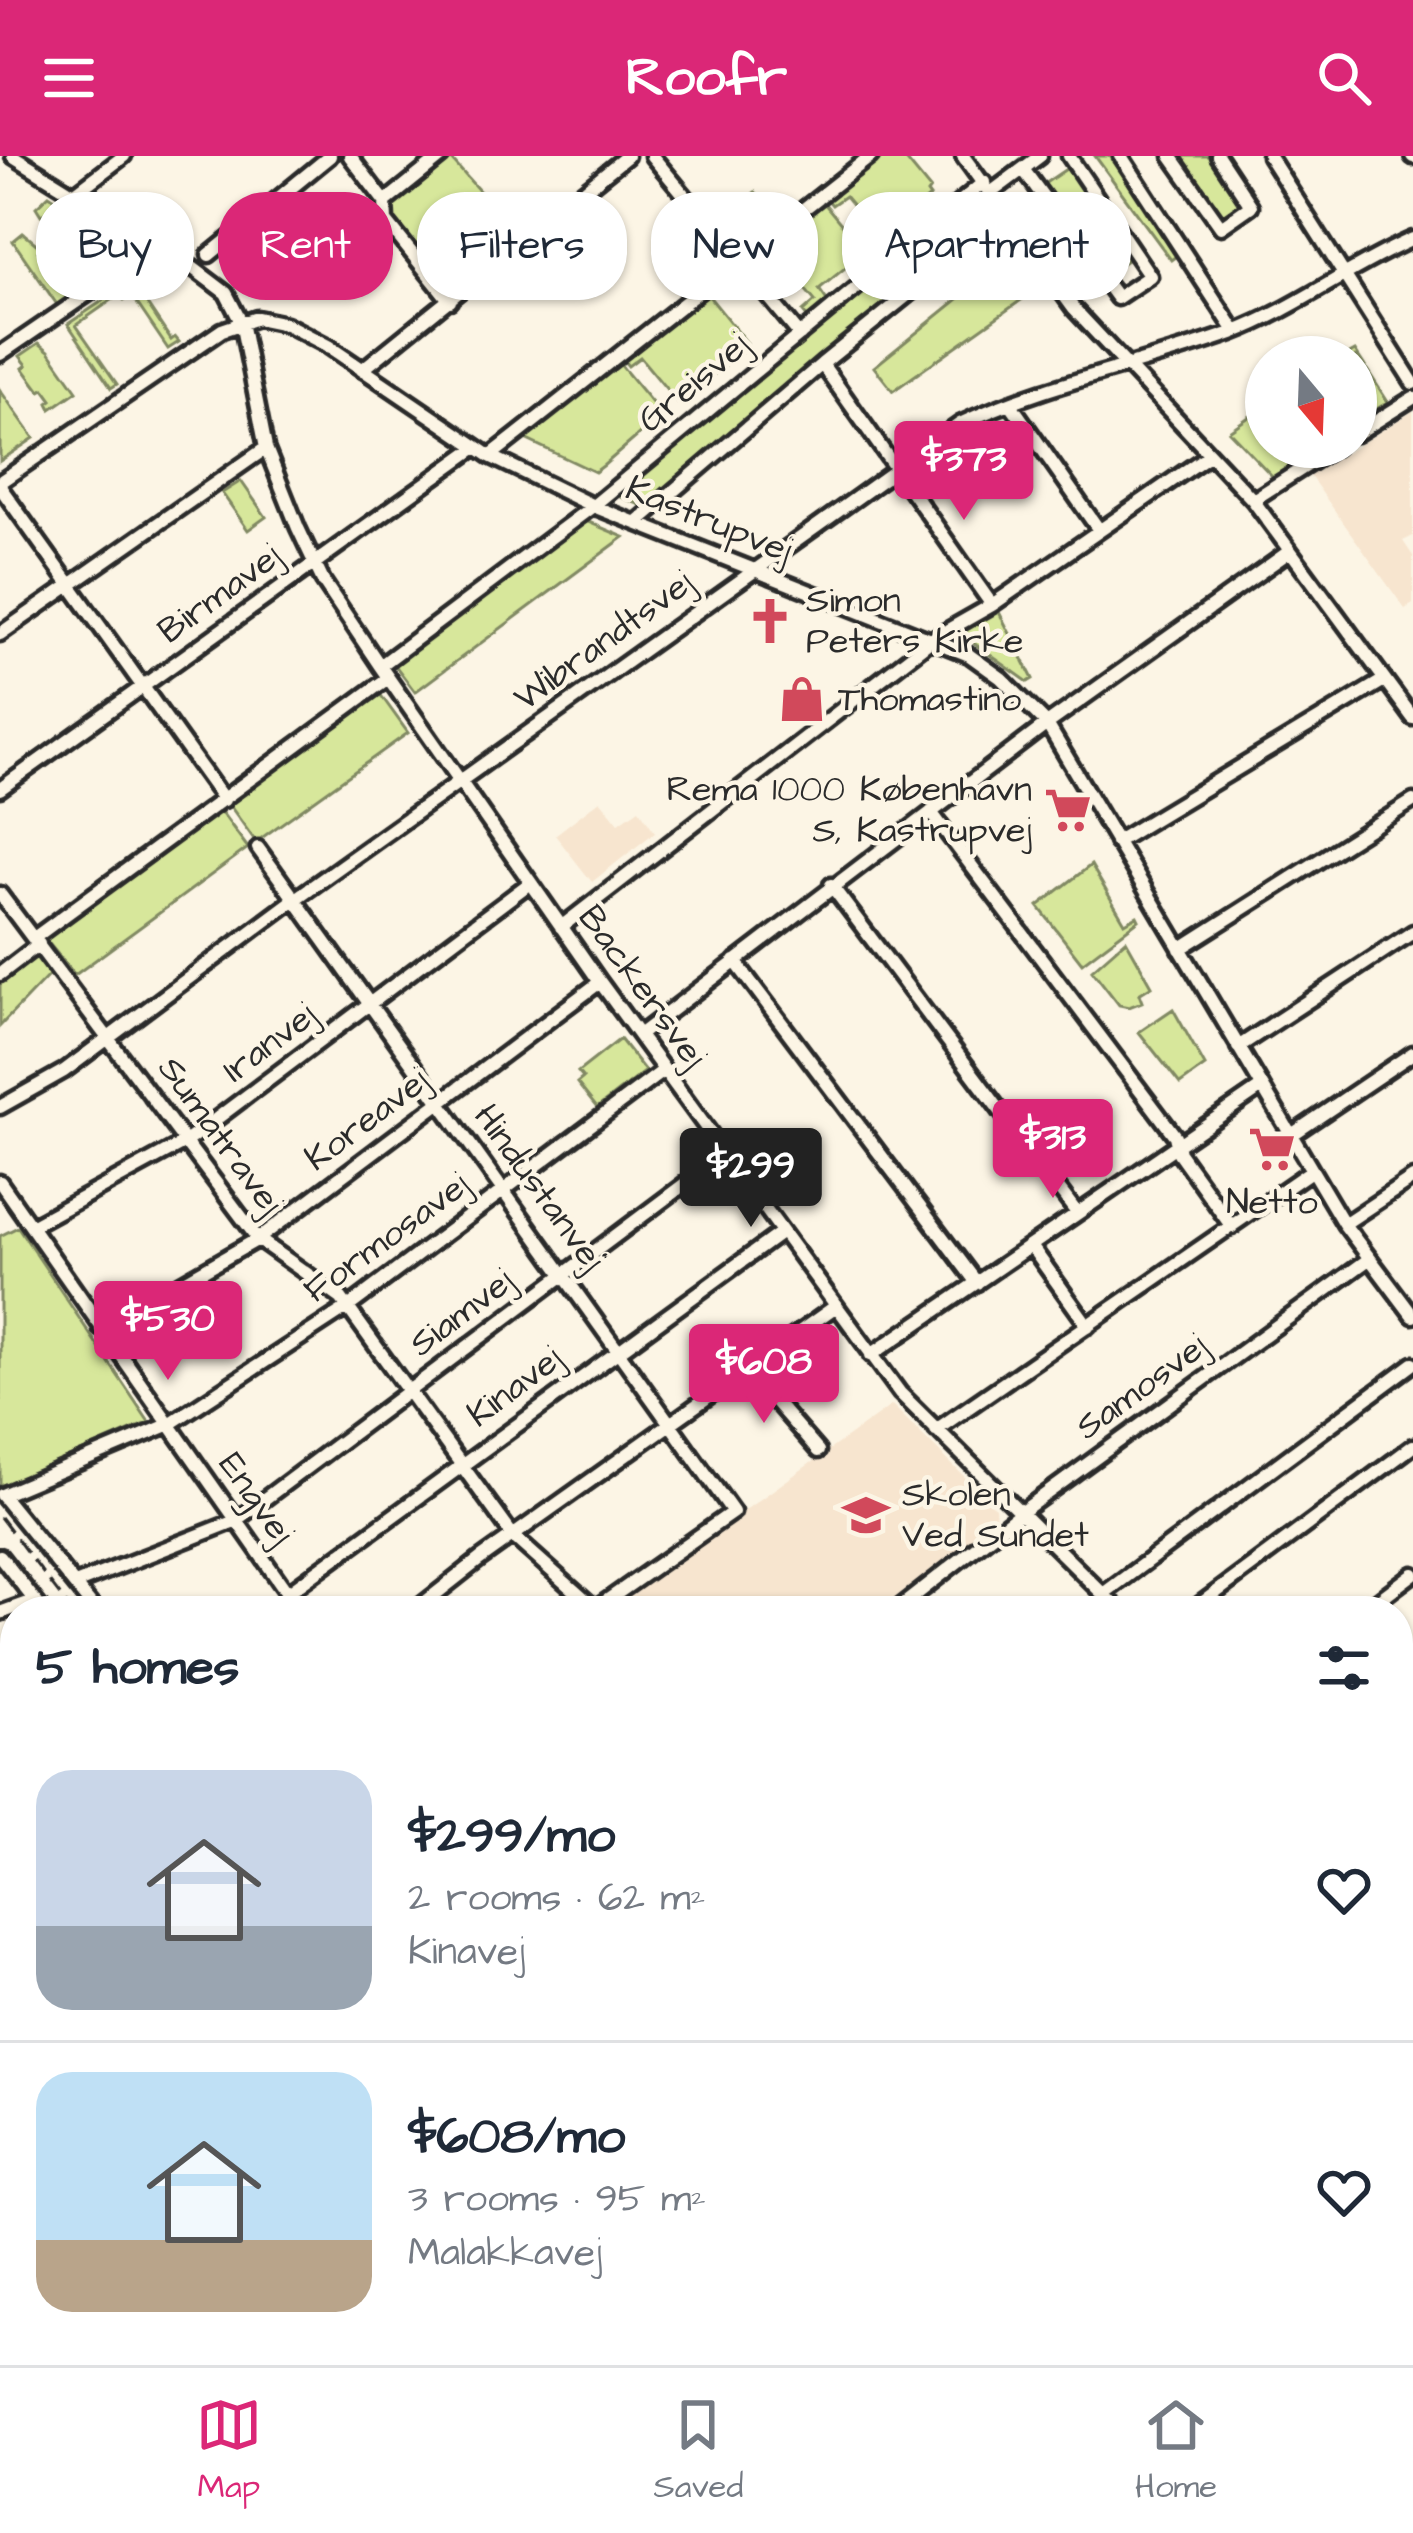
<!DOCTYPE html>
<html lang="en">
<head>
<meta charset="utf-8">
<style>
  body { margin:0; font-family:"Architects Daughter",sans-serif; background:#f2f2f3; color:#1f2937; height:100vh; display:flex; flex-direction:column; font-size:45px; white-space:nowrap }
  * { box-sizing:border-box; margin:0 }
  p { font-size:39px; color:#747a83 }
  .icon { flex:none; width:66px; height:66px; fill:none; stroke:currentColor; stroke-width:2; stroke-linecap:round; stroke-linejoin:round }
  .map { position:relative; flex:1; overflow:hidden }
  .panel { position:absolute; left:0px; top:1440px; width:1413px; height:771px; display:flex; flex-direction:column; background:#fff; border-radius:48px 48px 0 0; box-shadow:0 3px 9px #0004 }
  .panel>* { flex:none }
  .banner { position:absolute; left:36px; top:36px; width:1341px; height:108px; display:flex; gap:24px }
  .needle { width:78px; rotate:161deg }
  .buttons { position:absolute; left:1245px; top:180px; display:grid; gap:24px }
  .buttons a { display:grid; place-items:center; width:132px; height:132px; border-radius:50%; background:#fff; box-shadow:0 3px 9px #0004; font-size:60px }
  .price { position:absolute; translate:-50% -102px; padding:0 27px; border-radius:12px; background:#db2777; color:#fff; font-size:39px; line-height:78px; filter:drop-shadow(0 3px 6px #0008) }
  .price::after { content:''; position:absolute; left:50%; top:72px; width:36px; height:27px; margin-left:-18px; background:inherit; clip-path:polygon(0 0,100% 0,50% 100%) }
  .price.on { background:#222; color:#fff }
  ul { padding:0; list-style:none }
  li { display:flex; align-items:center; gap:36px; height:300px; padding:0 36px }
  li+li { border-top:3px solid #e0e1e3 }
  li span { display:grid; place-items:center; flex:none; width:336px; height:240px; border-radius:36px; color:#555 }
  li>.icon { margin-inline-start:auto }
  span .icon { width:144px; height:144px; fill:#fffc; stroke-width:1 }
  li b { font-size:51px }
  h2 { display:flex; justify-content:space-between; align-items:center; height:144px; padding:0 36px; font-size:51px }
  .pill { padding:0 42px; border-radius:48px; background:#fff; box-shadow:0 3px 9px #0004; font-size:42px; line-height:108px }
  .pill.on { background:#db2777; color:#fff }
  header { display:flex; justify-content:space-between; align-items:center; height:156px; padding:0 36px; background:#db2777; color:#fff; font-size:54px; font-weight:700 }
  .tab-bar { display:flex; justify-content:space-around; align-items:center; height:168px; border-top:3px solid #e0e1e3; background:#fff; font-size:33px; color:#747a83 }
  .tab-bar a { display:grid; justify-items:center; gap:6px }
  .tab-bar .on { color:#db2777 }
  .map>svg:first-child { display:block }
</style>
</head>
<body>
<header><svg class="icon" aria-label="menu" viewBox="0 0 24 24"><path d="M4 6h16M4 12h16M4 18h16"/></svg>Roofr<svg class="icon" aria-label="search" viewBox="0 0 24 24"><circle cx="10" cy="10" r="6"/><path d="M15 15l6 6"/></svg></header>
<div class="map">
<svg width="1413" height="2209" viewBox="0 0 1413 2209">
  <rect width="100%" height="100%" fill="#fcf5e5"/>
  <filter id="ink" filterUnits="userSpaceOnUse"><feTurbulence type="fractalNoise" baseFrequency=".00833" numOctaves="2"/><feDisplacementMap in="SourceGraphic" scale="24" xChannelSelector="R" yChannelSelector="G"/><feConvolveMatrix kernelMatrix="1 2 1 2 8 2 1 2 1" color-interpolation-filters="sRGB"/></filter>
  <g filter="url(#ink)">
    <path fill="#f7e5cf" d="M1413,255v125l-10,5 10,15v48l-8,5 -95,-133z
      M600,644l19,23 20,-14 16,23 -63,50 -37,-47z
      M892,1249l103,102 1,16 -116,88h-276z
      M1413,1581v142l-15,-15v-115z"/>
    <path fill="#d7e79b" stroke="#818963" stroke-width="3" d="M881,0h22l27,33 -3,4 3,4 -42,35 8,11 -20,15 -9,-10 12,-11 -34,-41 -13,9 -5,-6z
      M1095,0h15l69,98 -8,6z
      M1174,0h38l30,51 -21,13z
      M450,2l32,36 -66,54 -26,-31 2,-13z
      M1069,11l64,89 -29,20 -63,-90z
      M755,36l22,28 -37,28h-5l-20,-24z
      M49,39l84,54 2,6 -33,22 -12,-7 4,-5 5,6 14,-10 -22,-34 -15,10 -20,-30 -15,8 -5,-8z
      M976,40l15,21 -348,289 -25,-10z
      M824,47l37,45v7l-42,34 9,13 -20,16 -5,-6 12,-11 -42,-50 -12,8 2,4 -7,9 -7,-9z
      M23,77l17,14 -2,4 39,17 -2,5 21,8 -38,25 -45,-65z
      M1016,96l25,34 -148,105 -19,-24z
      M127,118l44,66 4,-3 4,5 -11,7 -36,-53 -8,4 -5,-5 -43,30 41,59 -6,4 -43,-64 57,-38 -4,-8z
      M708,139l39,48v5l-69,55 -38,-46 -12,9 -4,-5z
      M39,187l10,8 28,40 -26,18 -3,-6 4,-3 -8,-11 -4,2 -17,-23 4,-3 -7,-9z
      M1355,195l33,51 -31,19 -1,-64h-12z
      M619,207l43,52 -59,51 -8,6 -72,-34z
      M0,234l34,48 -34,23z
      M1266,249v42h31l7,11 -30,20 -45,-47z
      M241,325l25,36 -18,13 -26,-37z
      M586,365l38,16 -209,155 -21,-28z
      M998,454l35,69 -5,3 -63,-45 -1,-5z
      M380,538l28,39 -152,109 -28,-39z
      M219,653l29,39 -173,127 -30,-36z
      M1091,709l34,58 12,-7 2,4 -57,43 -44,-57z
      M1126,784l26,46 -13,8 3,8 -13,5 -10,-2 -27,-35z
      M37,800l14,17 -51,53v-42z
      M1173,853l32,57 -25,18 -41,-52z
      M620,883l25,32 -48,37 -20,-25 6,-5 -5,-6z
      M18,1071l131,195 -149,65v-251z
      M15,1944v126l-15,6v-127z"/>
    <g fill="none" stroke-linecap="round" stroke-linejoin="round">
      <defs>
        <path id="minor" d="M13,0l180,112 33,25 15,29 25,126 32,80 25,53 57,85 220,316 300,411 220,218
          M350,0l35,46
          M652,0l148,179
          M963,0l111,153 179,191 160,218
          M1121,0l114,175
          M1171,0l50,71 30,-21 -33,-50
          M1269,0l144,227
          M1412,0l1,1
          M1023,13l94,129 33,-22 -81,-120
          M992,36l48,-36
          M74,38l50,-38
          M385,46l1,19 64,80
          M385,46l57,-46
          M209,99l121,-99
          M0,198l158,-108
          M822,208l170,241
          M362,214l265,-214
          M1010,247l89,127
          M1356,278l57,-36
          M490,300l381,-300
          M0,326l222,-152 35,-12 29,6 42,22 162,110 103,50 376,149 32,23 46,46 297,500 69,92
          M0,331l224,313
          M1253,344l83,-53
          M636,367l186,-159 186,-150
          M0,478l266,-186
          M380,510l213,-160 391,-324
          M0,633l475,-341
          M931,656l244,324 4,17 53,74
          M1116,686l268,-162
          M258,692l475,664 -138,97
          M831,729l246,328
          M0,738l258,345 83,59 172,238 84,75
          M561,771l373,-289 58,-33 217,-150
          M34,782l354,-260
          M1180,793l233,-148
          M735,805l242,322
          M0,818l39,-30
          M639,879l408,-311 243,-173
          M1238,891l175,-115
          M0,951l64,-36 231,-172 665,-475c86,-41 183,-59 272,-91 64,-24 118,-67 181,-94
          M1290,980l123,-83
          M0,1026l300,429
          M1344,1068l69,-46
          M31,1070l156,-85 343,-258
          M1031,1090l57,80
          M101,1173l157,-90 342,-257
          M871,1199l391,-268
          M748,1214l70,81
          M936,1274l375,-259
          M0,1400l43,55
          M75,1428l160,-63 491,-368
          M286,1438l496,-362
          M1103,1438l310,-230
          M96,1455l-94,-116 166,-70 180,-118 316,-237
          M414,1455l66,-52 356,-253
          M570,1455l14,-11
          M895,1455l125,-98 349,-254
          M1191,1455l222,-165
          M1364,1455l49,-37
          M0,1457l33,-12
          M1398,1566l15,-12
          M0,1613l15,20
          M0,1668l15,-5
          M1398,1727l15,14
          M0,1823l15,-6
          M1398,1920l15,15
          M1398,2025l15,-13
          M1398,2149l15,1
          M0,2159l15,21
          M26,2196l9,13
          M193,2196l10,13
          M330,2196l10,13
          M467,2196l10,13
          M612,2196l10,13
          M670,2196l10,13
          M885,2196l10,13
          M1000,2196l12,13
          M1019,2196l9,13
          M1152,2196l12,13
          M1303,2196l13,13
          M0,2204l3,5
          M131,2209l36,-13
          M511,2209l20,-13
          M576,2209l20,-13
          M840,2209l20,-13"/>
      </defs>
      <use href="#minor" stroke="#2b2b2b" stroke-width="21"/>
      <use href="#minor" stroke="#fcf5e5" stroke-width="12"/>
      <path stroke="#2b2b2b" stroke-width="3" stroke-dasharray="18 9" stroke-linecap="butt" d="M0,1361l72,94
        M646,2196l10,13"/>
    </g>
  </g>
  <defs>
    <symbol id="church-bare" viewBox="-9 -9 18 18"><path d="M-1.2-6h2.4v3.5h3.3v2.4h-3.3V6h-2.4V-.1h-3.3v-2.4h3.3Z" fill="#d1495b" stroke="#fcf5e5" stroke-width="2.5" paint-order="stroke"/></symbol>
    <symbol id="shop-bare" viewBox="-9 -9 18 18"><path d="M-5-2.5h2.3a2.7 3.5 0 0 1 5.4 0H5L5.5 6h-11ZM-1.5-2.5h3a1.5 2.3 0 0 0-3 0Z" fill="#d1495b" stroke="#fcf5e5" stroke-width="2.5" paint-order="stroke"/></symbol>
    <symbol id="supermarket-bare" viewBox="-9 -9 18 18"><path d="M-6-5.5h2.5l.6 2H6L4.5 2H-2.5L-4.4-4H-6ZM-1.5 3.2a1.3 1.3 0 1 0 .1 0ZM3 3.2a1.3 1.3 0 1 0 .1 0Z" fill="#d1495b" stroke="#fcf5e5" stroke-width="2.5" paint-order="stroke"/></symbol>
    <symbol id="school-bare" viewBox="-9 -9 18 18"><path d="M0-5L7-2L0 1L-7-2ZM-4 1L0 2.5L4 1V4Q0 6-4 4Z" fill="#d1495b" stroke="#fcf5e5" stroke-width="2.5" paint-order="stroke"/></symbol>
  </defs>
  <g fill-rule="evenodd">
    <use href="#church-bare" x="737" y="432" width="66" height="66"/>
    <use href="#shop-bare" x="769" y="510" width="66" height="66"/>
    <use href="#supermarket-bare" x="1035" y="621" width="66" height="66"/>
    <use href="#supermarket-bare" x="1239" y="960" width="66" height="66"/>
    <use href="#school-bare" x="833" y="1326" width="66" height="66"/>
  </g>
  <g text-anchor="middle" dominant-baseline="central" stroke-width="9" stroke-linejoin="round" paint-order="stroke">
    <g font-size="36" fill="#2b2b2b" stroke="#fcf5e5">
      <text transform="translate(694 227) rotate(-40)">Greisvej</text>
      <text transform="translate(709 364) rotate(22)">Kastrupvej</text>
      <text transform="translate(220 438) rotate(-36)">Birmavej</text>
      <text transform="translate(604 485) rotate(-36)">Wibrandtsvej</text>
      <text transform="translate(642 831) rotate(54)">Backersvej</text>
      <text transform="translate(270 887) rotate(-37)">Iranvej</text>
      <text transform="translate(367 964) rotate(-37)">Koreavej</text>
      <text transform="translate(220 980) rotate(54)">Sumatravej</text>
      <text transform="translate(539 1032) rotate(54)">Hindustanvej</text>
      <text transform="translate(387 1082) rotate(-36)">Formosavej</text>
      <text transform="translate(462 1157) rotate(-37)">Siamvej</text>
      <text transform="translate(515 1231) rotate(-37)">Kinavej</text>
      <text transform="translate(1142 1231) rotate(-36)">Samosvej</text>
      <text transform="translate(256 1343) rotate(55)">Engvej</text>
    </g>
    <g font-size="36" fill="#2b2b2b" stroke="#fcf5e5" text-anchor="start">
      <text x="806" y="444">Simon<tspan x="806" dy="41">Peters Kirke</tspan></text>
      <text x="838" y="543">Thomastino</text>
      <text x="1032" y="633" text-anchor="end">Rema 1000 København<tspan x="1032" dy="41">S, Kastrupvej</tspan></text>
      <text x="1272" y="1046" text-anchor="middle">Netto</text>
      <text x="902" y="1338">Skolen<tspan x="902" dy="41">Ved Sundet</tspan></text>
    </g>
  </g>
</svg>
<div class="buttons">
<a><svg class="needle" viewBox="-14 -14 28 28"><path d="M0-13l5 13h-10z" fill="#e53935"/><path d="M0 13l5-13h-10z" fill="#747a83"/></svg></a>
</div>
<b class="price" style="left:964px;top:367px">$373</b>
<b class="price" style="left:1053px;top:1045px">$313</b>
<b class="price on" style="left:751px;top:1074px">$299</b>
<b class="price" style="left:168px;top:1227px">$530</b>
<b class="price" style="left:764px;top:1270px">$608</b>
<div class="banner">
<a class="pill">Buy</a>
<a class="pill on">Rent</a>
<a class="pill">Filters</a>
<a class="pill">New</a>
<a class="pill">Apartment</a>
</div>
<section class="panel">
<h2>5 homes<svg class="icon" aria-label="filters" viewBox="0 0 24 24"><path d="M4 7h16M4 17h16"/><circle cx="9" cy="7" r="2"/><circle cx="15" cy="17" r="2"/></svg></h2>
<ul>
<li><span style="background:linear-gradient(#c9d6e8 65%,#9aa5b1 0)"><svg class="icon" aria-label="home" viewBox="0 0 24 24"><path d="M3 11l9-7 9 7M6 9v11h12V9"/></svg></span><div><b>$299/mo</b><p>2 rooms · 62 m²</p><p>Kinavej</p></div><svg class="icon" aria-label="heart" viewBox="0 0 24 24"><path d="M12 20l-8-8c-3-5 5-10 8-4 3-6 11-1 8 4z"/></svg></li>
<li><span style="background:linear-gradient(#bfe0f5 70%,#b9a48a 0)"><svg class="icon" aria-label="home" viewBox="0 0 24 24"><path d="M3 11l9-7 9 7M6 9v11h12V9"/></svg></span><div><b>$608/mo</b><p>3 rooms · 95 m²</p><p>Malakkavej</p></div><svg class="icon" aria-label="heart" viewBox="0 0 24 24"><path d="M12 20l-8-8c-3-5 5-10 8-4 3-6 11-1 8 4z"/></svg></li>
</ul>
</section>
</div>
<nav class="tab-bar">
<a class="on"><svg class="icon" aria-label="map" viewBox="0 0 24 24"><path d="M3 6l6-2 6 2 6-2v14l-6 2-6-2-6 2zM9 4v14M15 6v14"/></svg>Map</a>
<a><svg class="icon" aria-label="saved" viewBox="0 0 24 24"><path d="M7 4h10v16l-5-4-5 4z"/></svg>Saved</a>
<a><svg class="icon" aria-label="home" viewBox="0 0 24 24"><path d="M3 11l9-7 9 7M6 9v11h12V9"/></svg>Home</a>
</nav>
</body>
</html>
